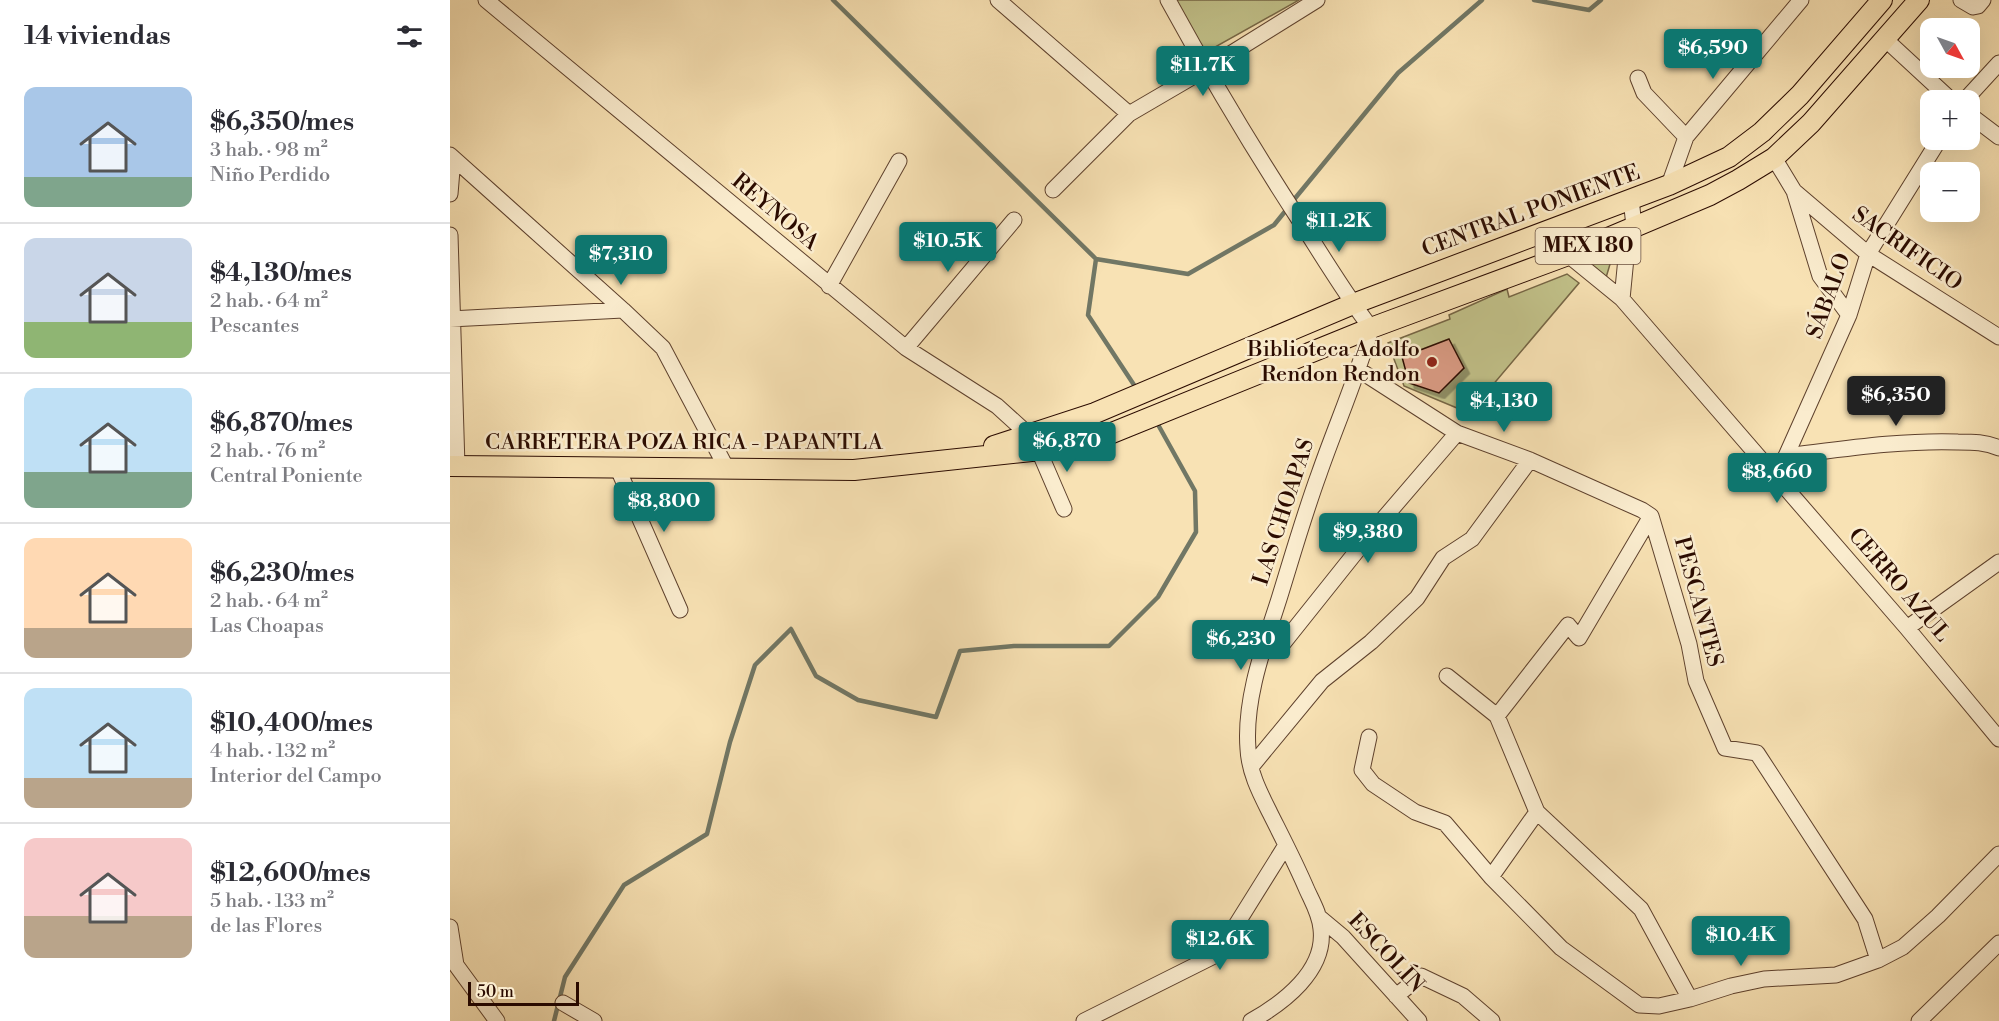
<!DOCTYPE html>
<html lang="es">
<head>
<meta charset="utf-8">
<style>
  body { margin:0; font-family:"Libre Bodoni",serif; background:#f7f7f7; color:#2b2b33; height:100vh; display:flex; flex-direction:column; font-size:22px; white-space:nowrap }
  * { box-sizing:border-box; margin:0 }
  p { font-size:20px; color:#7c7c81 }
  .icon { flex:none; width:33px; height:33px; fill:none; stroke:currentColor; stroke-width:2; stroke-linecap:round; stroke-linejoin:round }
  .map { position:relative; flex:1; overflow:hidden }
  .side { display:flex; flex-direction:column; background:#fff; width:450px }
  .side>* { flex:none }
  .needle { width:39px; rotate:130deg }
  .controls { position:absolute; left:1470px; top:18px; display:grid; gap:12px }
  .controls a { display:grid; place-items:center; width:60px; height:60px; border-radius:12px; background:#fff; box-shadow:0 6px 24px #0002; font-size:30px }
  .scale { position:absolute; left:18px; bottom:15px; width:111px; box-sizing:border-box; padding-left:6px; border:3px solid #2b0b00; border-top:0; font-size:16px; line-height:21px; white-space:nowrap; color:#2b0b00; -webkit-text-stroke:4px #faecce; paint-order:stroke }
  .price { position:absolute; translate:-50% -51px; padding:0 14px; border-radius:6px; background:#0f766e; color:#fff; font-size:20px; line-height:39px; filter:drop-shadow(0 2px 3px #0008) }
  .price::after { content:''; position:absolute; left:50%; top:36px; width:18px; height:14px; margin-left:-9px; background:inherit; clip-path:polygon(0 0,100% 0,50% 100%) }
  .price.on { background:#222; color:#fff }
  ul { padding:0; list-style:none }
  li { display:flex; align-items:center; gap:18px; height:150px; padding:0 24px }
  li+li { border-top:2px solid #e1e1e2 }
  li span { display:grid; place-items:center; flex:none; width:168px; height:120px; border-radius:12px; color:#555 }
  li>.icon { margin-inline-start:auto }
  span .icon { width:72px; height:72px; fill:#fffc; stroke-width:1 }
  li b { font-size:26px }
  h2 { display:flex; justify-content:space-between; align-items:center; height:72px; padding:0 24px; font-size:26px }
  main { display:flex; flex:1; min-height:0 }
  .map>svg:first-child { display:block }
</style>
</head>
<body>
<main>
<section class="side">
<h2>14 viviendas<svg class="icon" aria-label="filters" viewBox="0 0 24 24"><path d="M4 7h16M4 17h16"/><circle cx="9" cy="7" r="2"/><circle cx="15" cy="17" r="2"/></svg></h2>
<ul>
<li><span style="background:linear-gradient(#a9c7e8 75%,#7fa58c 0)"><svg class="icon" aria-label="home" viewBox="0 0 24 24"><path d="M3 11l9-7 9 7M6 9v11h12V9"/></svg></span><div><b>$6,350/mes</b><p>3 hab. · 98 m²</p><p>Niño Perdido</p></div></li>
<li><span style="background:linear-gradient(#c9d6e8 70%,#8fb573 0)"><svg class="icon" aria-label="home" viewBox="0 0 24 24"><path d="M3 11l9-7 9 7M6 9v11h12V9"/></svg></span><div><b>$4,130/mes</b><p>2 hab. · 64 m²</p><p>Pescantes</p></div></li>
<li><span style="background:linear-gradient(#bfe0f5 70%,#7fa58c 0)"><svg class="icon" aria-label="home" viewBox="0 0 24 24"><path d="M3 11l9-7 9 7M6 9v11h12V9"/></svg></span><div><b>$6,870/mes</b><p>2 hab. · 76 m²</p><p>Central Poniente</p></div></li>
<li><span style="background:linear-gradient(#ffd9b3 75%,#b9a48a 0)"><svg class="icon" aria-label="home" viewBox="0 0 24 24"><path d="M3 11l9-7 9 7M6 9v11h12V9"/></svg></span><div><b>$6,230/mes</b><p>2 hab. · 64 m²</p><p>Las Choapas</p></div></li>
<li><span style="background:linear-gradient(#bfe0f5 75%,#b9a48a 0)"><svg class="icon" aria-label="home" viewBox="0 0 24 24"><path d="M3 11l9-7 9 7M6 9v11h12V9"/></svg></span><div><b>$10,400/mes</b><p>4 hab. · 132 m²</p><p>Interior del Campo</p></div></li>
<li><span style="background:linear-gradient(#f6c9c9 65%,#b9a48a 0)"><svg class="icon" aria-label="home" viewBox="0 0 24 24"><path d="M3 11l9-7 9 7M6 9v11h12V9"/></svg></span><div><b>$12,600/mes</b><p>5 hab. · 133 m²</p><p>de las Flores</p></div></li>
</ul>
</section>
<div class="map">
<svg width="1549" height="1021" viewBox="0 0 1549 1021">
  <defs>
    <filter id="shadow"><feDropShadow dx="5.5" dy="5.5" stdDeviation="0" flood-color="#0004"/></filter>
  </defs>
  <rect width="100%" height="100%" fill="#f8e2b4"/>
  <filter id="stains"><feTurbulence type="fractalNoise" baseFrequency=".00333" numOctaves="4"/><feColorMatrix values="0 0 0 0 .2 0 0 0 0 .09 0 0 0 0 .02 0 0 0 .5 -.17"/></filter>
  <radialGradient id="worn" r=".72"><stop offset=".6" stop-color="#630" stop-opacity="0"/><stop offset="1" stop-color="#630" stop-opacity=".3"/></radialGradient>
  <path fill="#c2c28a" stroke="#766645" stroke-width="1.5" d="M723,0h126l-98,55z
    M1166,244l-11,37 -24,-24z
    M1117,274l12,9 -110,130 -65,-27 -16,-43 62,-24 -1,-4 58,-26 2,8z"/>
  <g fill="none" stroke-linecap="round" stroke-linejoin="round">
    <path stroke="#717765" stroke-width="4.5" d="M383,0l263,259 92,15 86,-49 13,-16
      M1084,0l55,10 12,-10
      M842,202l106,-129 84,-73
      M646,259l-8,56 50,76
      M104,1021l11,-44 59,-92 83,-51 23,-92 25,-77 36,-36 25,47 42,24 78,17 24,-66 54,-5h95l49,-49 38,-65 -1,-41 -39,-70"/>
  </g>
  <path fill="#da9b84" stroke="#2b0b00" stroke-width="1.5" filter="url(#shadow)" d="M999,339l15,29 -25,25 -30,-10 -7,-26z"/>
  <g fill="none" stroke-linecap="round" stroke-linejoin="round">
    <defs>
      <path id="minor" d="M36,0l420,348 91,58 32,29 10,16 25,58
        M548,0l131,114
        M718,0c41,75 85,149 132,221 23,36 45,73 71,107 -14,50 -35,97 -52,146 -15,41 -27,83 -40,125 -15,47 -35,100 -31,150 1,23 12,44 22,64 13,26 26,51 37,77 6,13 13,25 14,39 5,42 -38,74 -70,92
        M1511,0l12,7 5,-1 5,-6
        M1435,39l66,61
        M1188,78l6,15 42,44
        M1515,100l34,-37
        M1520,115l29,22
        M0,155l173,155 40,38 64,121
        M1324,158l20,33 74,63 131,83
        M1219,185l17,-48 115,-137
        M603,190l76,-76 77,-45 111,-69
        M1344,191l26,85 29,39
        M0,194l3,-36
        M0,235l7,231
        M1118,255l54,44 285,329 92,111
        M379,286l70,-125
        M1172,299l4,-41 8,-32 -3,-27
        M0,319l173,-9
        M456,348l108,-128
        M909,370l98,63 73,27 112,50 9,6 38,128 7,37 29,67 32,5 108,166 13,41
        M1336,456c58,-7 115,-16 172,-14 15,0 28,0 41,6
        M168,469l62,141
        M1323,475l13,-19 63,-141 19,-61 71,-114
        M1457,628l92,-66
        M816,640l15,6 91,-114 85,-99
        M997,676l50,40 40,96 104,97 49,90
        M1047,716l71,-91 11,13 72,-122
        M919,737l-7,33 11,14 42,28 30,11 46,54 70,71 78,57 20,1 31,-7 41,-13 33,-7 72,-4 42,-15 25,-13 35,-31 61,-62
        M801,767l71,-86 49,-39 46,-44 26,-40 29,-19 58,-79
        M1041,877l46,-65
        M869,917l24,20 76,84
        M0,927l6,38 41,56
        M946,996l25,-20 42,20 29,25
        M113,1003l31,18
        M634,1021l134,-67 68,-109
        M1469,1021l80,-78"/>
      <path id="major" d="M544,446l101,-33 258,-109 316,-119 60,-28 33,-25 38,-37 82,-95
        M0,466l404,4 206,-22 47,-13 264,-107 197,-73 142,-60 28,-15 36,-22 37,-35 108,-123"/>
    </defs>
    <use href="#minor" stroke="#5e412d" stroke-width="17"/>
    <use href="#major" stroke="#2b0b00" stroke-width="22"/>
    <use href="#minor" stroke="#faecce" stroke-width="15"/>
    <use href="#major" stroke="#f8e2b4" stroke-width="20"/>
  </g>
  <circle fill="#8f2418" stroke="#faecce" stroke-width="2" cx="982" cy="362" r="6"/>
  <g text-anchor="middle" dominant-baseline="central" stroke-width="5" stroke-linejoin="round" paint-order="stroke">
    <rect fill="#faecce" stroke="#694e3e" stroke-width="1.5" x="1085.5" y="228" width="105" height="36" rx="4.5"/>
    <g font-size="21" font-weight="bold" fill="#2b0b00">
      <text x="1138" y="246">MEX 180</text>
    </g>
    <g font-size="22" fill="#2b0b00" stroke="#faecce">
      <text transform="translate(1081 211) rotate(-20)">CENTRAL PONIENTE</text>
      <text transform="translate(325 212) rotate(40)">REYNOSA</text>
      <text transform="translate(1457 249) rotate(35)">SACRIFICIO</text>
      <text transform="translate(1379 296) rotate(-70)">SÁBALO</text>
      <text x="234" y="442">CARRETERA POZA RICA - PAPANTLA</text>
      <text transform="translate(834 512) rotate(-72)">LAS CHOAPAS</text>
      <text transform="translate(1449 585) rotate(49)">CERRO AZUL</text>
      <text transform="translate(1248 602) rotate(75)">PESCANTES</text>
      <text transform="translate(936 953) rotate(47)">ESCOLÍN</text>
    </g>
    <g font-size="22" fill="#2b0b00" stroke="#faecce" text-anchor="end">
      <text x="970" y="349">Biblioteca Adolfo<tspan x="970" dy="25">Rendon Rendon</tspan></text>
    </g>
  </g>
  <rect width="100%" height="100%" filter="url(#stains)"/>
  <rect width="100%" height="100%" fill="url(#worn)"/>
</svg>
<div class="controls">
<a><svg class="needle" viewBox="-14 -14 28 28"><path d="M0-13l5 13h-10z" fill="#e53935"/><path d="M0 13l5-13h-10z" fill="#7c7c81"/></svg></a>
<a>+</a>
<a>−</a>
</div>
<div class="scale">50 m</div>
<b class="price" style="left:1263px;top:80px">$6,590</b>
<b class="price" style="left:753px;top:97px">$11.7K</b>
<b class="price" style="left:889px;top:253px">$11.2K</b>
<b class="price" style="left:498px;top:273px">$10.5K</b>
<b class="price" style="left:171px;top:286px">$7,310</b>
<b class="price on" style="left:1446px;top:427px">$6,350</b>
<b class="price" style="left:1054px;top:433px">$4,130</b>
<b class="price" style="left:617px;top:473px">$6,870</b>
<b class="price" style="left:1327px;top:504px">$8,660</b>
<b class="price" style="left:214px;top:533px">$8,800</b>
<b class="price" style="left:918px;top:564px">$9,380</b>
<b class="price" style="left:791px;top:671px">$6,230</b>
<b class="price" style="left:1291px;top:967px">$10.4K</b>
<b class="price" style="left:770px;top:971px">$12.6K</b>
</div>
</main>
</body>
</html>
